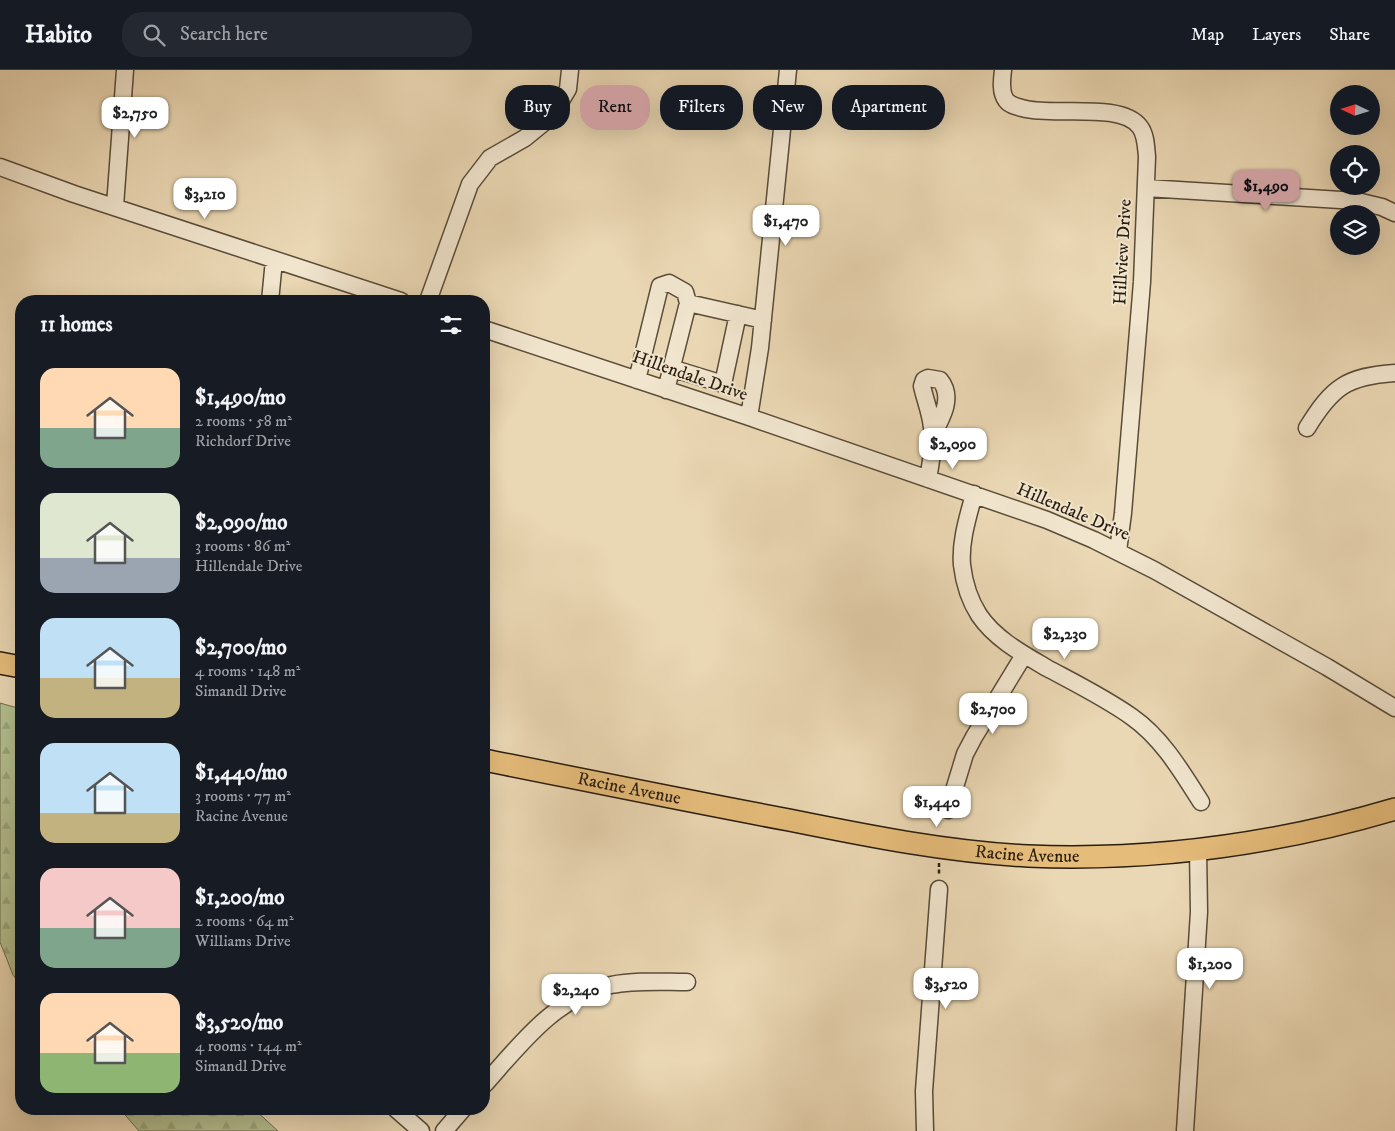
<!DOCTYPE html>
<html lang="en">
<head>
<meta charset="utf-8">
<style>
  body { margin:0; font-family:"IM FELL DW Pica",serif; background:#242831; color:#f1f3f6; height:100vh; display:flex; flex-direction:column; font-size:19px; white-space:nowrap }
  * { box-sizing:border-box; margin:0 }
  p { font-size:16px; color:#9ea1a6 }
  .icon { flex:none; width:28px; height:28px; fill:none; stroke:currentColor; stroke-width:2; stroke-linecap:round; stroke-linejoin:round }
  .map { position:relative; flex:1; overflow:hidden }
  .panel { position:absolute; left:15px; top:225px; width:475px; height:820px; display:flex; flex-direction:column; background:#171b24; border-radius:20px; box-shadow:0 5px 20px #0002 }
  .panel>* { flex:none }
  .guide { position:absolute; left:505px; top:15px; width:475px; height:45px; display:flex; gap:10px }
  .needle { width:32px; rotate:274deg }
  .controls { position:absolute; left:1330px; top:15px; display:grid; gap:10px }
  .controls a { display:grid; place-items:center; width:50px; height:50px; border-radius:50%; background:#171b24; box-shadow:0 5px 20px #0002; font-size:25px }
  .price { position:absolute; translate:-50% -42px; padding:0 11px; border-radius:10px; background:#fff; color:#222; font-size:16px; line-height:32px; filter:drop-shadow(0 1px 2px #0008) }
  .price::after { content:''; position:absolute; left:50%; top:30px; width:15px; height:11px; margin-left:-8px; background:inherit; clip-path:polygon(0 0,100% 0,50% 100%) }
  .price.active { background:#c59692; color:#111 }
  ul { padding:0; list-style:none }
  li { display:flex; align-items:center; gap:15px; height:125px; padding:0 25px }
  li span { display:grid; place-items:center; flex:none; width:140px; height:100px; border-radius:15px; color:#555 }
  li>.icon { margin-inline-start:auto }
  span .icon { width:60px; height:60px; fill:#fffc; stroke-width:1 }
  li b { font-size:21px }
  h2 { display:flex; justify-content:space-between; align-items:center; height:60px; padding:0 25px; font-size:21px }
  .tag { padding:0 18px; border-radius:20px; background:#171b24; box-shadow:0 5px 20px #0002; font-size:18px; line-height:45px }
  .tag.active { background:#c59692; color:#111 }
  header { display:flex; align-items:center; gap:30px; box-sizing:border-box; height:70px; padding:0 25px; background:#171b24; border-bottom:1px solid #363941 }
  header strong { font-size:24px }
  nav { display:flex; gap:28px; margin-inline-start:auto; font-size:18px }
  .search { width:350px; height:45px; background:#242831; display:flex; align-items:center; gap:12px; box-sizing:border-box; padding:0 18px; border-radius:20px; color:#9ea1a6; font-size:19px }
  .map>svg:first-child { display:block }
</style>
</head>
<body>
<header>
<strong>Habito</strong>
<div class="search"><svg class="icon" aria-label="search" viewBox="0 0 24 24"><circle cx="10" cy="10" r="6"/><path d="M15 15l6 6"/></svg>Search here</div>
<nav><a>Map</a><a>Layers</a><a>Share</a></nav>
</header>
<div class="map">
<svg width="1395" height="1061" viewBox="0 0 1395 1061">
  <defs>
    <pattern id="forest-firs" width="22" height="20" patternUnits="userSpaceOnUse" patternTransform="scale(1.25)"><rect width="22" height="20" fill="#b4bf8f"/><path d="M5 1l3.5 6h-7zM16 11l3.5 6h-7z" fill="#9ba47a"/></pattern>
  </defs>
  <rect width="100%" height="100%" fill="#ead7b3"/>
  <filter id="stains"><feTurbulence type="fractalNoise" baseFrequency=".004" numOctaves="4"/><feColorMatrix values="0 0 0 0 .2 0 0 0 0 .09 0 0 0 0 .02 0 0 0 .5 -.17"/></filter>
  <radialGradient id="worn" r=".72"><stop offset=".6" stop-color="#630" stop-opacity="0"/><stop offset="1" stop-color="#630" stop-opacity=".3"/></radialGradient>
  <path fill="url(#forest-firs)" stroke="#6e6e50" d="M0,633l21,6v276l-8,-10 -13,-33z
    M120,1039h134l24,22h-139z"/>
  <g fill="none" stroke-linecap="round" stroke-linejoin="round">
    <defs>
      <path id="minor" d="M1003,0c-1,9 -3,22 3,30 4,6 13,7 20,9 30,7 96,-7 114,18 6,8 6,20 7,30l-5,125 -19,231 -5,38
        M0,97l74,27 327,107
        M1146,118l211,13 25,6 13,6
        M115,136l10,-136
        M270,231l4,-41
        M428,231l42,-117 20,-26 35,-20 27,-22 16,-27 2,-19
        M688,233l75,17
        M484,259l265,88 298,103 47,20 60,30 173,97 68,41
        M671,298l52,16 15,-70
        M637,310l23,-94 9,-3 16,9 3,11 -22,87
        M749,347l11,-69 28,-278
        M1307,358c25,-41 40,-52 88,-55
        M928,409c3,-17 6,-34 4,-51 -1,-14 -7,-28 -10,-42l2,-6 4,-2 12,2c14,17 2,38 -8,56
        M974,424c-6,23 -14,47 -12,71 2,17 8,36 17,50 16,24 44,39 68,53 28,15 60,31 85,49 30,21 50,55 69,85
        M948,740l17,-56 9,-17 50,-82
        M484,1015c35,-39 72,-89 127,-100 25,-5 51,-3 76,-3
        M396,1039l25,22
        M444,1061l19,-22
        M925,1061l-1,-40 15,-202
        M1185,1061l14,-219 -1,-63"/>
      <g id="major">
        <path d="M0,593l21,4"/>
        <path id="s1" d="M484,690c101,20 203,41 305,60 79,16 159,32 239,36 123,5 249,-12 367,-47"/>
      </g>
    </defs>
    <use href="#minor" stroke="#594c39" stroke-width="19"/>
    <use href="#major" stroke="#291d10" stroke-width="24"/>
    <path stroke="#291d10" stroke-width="2.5" stroke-dasharray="4 2.5" stroke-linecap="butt" d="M939,793v12"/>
    <use href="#minor" stroke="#f1e5ce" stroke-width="16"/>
    <use href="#major" stroke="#e5bc7a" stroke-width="21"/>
  </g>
  <g text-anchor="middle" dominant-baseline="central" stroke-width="4" stroke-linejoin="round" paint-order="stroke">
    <g font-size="18" fill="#291d10" stroke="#f1e5ce">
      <text transform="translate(1123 182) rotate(-87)">Hillview Drive</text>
      <text transform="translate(690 306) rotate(19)">Hillendale Drive</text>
      <text transform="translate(1073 442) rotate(23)">Hillendale Drive</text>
      <text stroke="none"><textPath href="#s1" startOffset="148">Racine Avenue</textPath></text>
      <text stroke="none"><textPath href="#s1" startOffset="552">Racine Avenue</textPath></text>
    </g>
  </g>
  <rect width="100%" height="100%" filter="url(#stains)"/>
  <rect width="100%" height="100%" fill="url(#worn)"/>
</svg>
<div class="controls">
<a><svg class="needle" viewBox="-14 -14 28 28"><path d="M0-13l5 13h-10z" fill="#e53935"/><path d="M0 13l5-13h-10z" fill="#9ea1a6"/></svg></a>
<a><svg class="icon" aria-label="locate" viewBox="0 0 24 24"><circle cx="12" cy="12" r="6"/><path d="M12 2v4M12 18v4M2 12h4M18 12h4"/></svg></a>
<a><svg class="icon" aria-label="layers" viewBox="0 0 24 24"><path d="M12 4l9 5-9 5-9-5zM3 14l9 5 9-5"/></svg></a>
</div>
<b class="price" style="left:135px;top:69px">$2,750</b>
<b class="price active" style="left:1266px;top:142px">$1,490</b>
<b class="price" style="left:205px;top:150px">$3,210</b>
<b class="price" style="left:786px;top:177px">$1,470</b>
<b class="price" style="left:953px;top:400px">$2,090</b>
<b class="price" style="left:1065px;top:590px">$2,230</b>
<b class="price" style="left:993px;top:665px">$2,700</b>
<b class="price" style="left:937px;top:758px">$1,440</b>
<b class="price" style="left:1210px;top:920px">$1,200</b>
<b class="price" style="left:946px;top:940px">$3,520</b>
<b class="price" style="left:576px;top:946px">$2,240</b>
<div class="guide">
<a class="tag">Buy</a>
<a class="tag active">Rent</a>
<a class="tag">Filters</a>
<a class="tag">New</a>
<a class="tag">Apartment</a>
</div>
<section class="panel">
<h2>11 homes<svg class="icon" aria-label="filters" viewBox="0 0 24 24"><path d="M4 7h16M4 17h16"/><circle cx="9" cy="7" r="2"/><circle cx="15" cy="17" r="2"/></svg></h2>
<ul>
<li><span style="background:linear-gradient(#ffd9b3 60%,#7fa58c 0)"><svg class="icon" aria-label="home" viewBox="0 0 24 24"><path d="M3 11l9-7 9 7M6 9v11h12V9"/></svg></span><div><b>$1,490/mo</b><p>2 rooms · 58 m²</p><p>Richdorf Drive</p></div></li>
<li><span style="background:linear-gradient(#dfe7d0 65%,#9aa5b1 0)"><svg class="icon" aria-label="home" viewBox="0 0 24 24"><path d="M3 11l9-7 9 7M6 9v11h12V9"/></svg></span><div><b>$2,090/mo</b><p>3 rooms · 86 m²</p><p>Hillendale Drive</p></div></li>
<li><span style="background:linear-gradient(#bfe0f5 60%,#c2b280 0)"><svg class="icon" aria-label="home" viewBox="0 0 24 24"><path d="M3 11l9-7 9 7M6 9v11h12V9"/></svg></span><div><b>$2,700/mo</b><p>4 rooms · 148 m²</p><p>Simandl Drive</p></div></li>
<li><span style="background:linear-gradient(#bfe0f5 70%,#c2b280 0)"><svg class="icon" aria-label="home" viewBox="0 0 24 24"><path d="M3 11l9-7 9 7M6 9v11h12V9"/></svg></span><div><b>$1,440/mo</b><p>3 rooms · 77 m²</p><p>Racine Avenue</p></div></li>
<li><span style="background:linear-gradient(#f6c9c9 60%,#7fa58c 0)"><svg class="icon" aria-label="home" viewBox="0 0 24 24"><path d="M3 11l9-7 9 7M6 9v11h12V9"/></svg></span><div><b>$1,200/mo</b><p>2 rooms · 64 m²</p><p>Williams Drive</p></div></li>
<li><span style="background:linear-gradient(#ffd9b3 60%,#8fb573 0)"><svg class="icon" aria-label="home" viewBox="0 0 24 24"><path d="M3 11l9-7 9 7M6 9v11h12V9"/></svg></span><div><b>$3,520/mo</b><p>4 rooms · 144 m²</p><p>Simandl Drive</p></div></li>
</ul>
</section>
</div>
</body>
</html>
